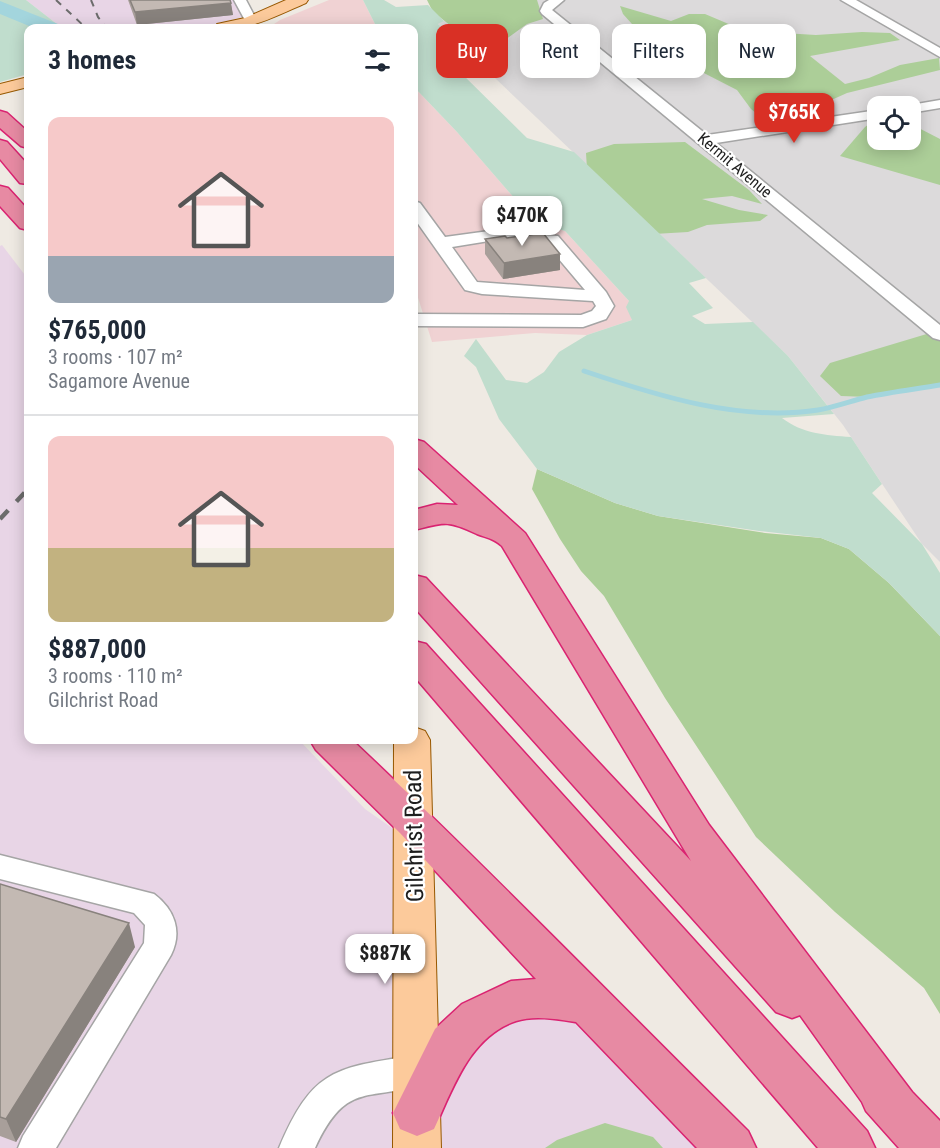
<!DOCTYPE html>
<html lang="en">
<head>
<meta charset="utf-8">
<style>
  body { margin:0; font-family:"Roboto Condensed",sans-serif; background:#f2f2f3; color:#1f2937; height:100vh; display:flex; flex-direction:column; font-size:22px; white-space:nowrap }
  * { box-sizing:border-box; margin:0 }
  p { font-size:20px; color:#747a83 }
  .icon { flex:none; width:33px; height:33px; fill:none; stroke:currentColor; stroke-width:2; stroke-linecap:round; stroke-linejoin:round }
  .map { position:relative; flex:1; overflow:hidden }
  .sheet { position:absolute; left:24px; top:24px; width:394px; height:720px; display:flex; flex-direction:column; background:#fff; border-radius:12px; box-shadow:0 3px 15px #0003 }
  .sheet>* { flex:none }
  .top-card { position:absolute; left:436px; top:24px; width:412px; height:54px; display:flex; gap:12px }
  .fabs { position:absolute; left:867px; top:96px; display:grid; gap:12px }
  .fabs a { display:grid; place-items:center; width:54px; height:54px; border-radius:12px; background:#fff; box-shadow:0 3px 15px #0003; font-size:30px }
  .price { position:absolute; translate:-50% -51px; padding:0 14px; border-radius:12px; background:#fff; color:#222; font-size:20px; line-height:39px; filter:drop-shadow(0 2px 3px #0008) }
  .price::after { content:''; position:absolute; left:50%; top:36px; width:18px; height:14px; margin-left:-9px; background:inherit; clip-path:polygon(0 0,100% 0,50% 100%) }
  .price.selected { background:#d93025; color:#fff }
  ul { padding:0; list-style:none }
  li { display:grid; align-content:center; gap:12px; height:318px; padding:0 24px }
  li+li { border-top:2px solid #e0e1e3 }
  li span { display:grid; place-items:center; height:186px; border-radius:12px; color:#555 }
  li>.icon { margin-inline-start:auto }
  span .icon { width:108px; height:108px; fill:#fffc; stroke-width:1 }
  li b { font-size:26px }
  h2 { display:flex; justify-content:space-between; align-items:center; height:72px; padding:0 24px; font-size:26px }
  .chip { padding:0 21px; border-radius:12px; background:#fff; box-shadow:0 3px 15px #0003; font-size:21px; line-height:54px }
  .chip.selected { background:#d93025; color:#fff }
  .map>svg:first-child { display:block }
</style>
</head>
<body>
<div class="map">
<svg width="940" height="1148" viewBox="0 0 940 1148">
  <rect width="100%" height="100%" fill="#efeae3"/>
  <path fill="#dcdadb" fill-rule="evenodd" d="M480,0h460v562l-18,-18 -79,-119 -55,-69 -350,-332zM878,106h32v34h-32z"/>
  <path fill="#f0d2d3" d="M329,0h34l14,28h-109l12,-8z
    M414,87l43,45 78,90 30,9 64,70 3,19 -45,15 -52,-2 -103,9 -18,-57z"/>
  <path fill="#e8d5e6" d="M26,0h208l9,17 -42,11h-139z
    M2,245l26,34v461h271l66,69 50,35 2,268 34,-68 97,-46 174,150h-722v-902z"/>
  <path fill="#acce98" d="M427,0h110l6,19 -16,5 -22,16 -24,9 -48,-37z
    M620,6l51,15 18,-7h16l26,11 31,1 21,7 33,2 46,-3 28,1 10,7 -90,16 35,28 24,-6 31,-13 39,-7 1,12 -93,23 -20,9 1,11 -27,8 -30,4 -20,-16 -14,-19 -39,-20 7,-10 -43,-29 -30,-7 -9,-10z
    M877,118l1,22h32l1,-16 29,15v46l-100,-29 25,-29z
    M685,142l64,48 13,14 -30,-8 -30,3 37,11 29,5 -8,6 -53,4 -19,7 -34,2 -67,-65 -1,-16 28,-9z
    M940,330v55l-71,12 -28,-1 -21,-20 10,-13z
    M537,469l78,34 43,13 107,17 56,5 28,11 40,34 51,53v378l-16,-26 -89,-76 -79,-75 -91,-139 -61,-102 -23,-25 -21,-32 -28,-50z
    M605,1123l48,14 10,11h-118l12,-8z"/>
  <path fill="#c0ddcd" d="M0,0h26l36,28h-34v46l-28,8z
    M363,0h21l12,7 32,-2 16,16 -6,3 31,30 -9,3 -1,14 68,67 47,14 132,126 -17,5 24,25 -21,8 13,8 48,-2 35,34 46,58 -52,4c21,16 43,17 69,19l31,47 -10,9 50,51 18,29v63l-51,-53 -40,-34 -28,-11 -62,-7 -101,-15 -43,-13 -78,-34 -38,-50 -23,-52 -12,-11 12,-17 30,41 21,3 17,-11 15,-20 28,-17 45,-15 -6,-13 3,-6 -64,-70 -30,-9 -78,-90 -43,-45v-59h-37z"/>
  <g fill="none" stroke-linecap="round" stroke-linejoin="round">
    <path stroke="#a3d5dd" stroke-width="5" d="M584,371c74,25 156,51 234,39 17,-3 33,-9 49,-13 24,-5 49,-8 73,-12"/>
    <path fill="#a3d5dd" fill-rule="evenodd" d="M0,1l58,23 3,4h-27l-34,-14z"/>
    <defs>
      <path id="minor" d="M234,0h12l11,21 -2,3h-8z
        M549,0h15l-12,10 155,125 171,-25v8l-162,25 224,182v15l-7,-2 -391,-324 -2,-3 4,-8z
        M841,0h15l84,48v9z
        M940,100v8l-30,5v-7h-5z
        M414,201l6,2 25,34 44,-6 69,5 48,56 8,14 -8,13 -23,8 -169,-1v-12l167,1 11,-4 4,-5 -3,-5 -111,-7 -17,-4 -51,-72zM489,241l58,4 38,45 -108,-8 -25,-35z
        M0,855l154,39c20,15 29,37 17,61l-115,193h-38l5,-12 121,-193 1,-18 -11,-12 -134,-34z
        M416,1055l12,5 5,11 -5,11c-58,22 -80,-5 -113,66h-36c34,-80 56,-80 137,-93z"/>
      <path id="major" d="M286,0h22l-2,3c-30,13 -58,29 -91,25l2,-4 28,-6z
        M28,77v10l-28,7v-10z
        M414,727l11,4 5,9 11,408h-48l1,-408h20z"/>
      <path id="highway" d="M0,111l7,2 21,19v16l-7,-2 -21,-18z
        M0,140l7,2 21,23v19l-8,-1 -20,-24z
        M0,186l8,2 20,22v20l-8,-2 -20,-22z
        M414,439l10,3 101,91 184,292 203,267 28,29v27h-41l-33,-37 -4,-9 -62,-87 -8,3 -16,-6 -362,-405v-32l12,3 265,283 -189,-315c-9,-8 -15,-8 -25,-12 -30,-14 -32,-12 -63,-4v-20l23,-6 21,1 -44,-41z
        M414,641l12,3 441,487 8,17h-57l-404,-472z
        M310,740h42c135,127 264,261 396,391l8,17h-59l-121,-126c-19,-3 -42,-7 -60,-1 -47,16 -63,68 -82,108l-17,7 -17,-7 -7,-16 42,-84 27,-25 49,-23 25,-2 -136,-146 -84,-83z"/>
    </defs>
    <use href="#minor" stroke="#a5a5a5" stroke-width="3"/>
    <use href="#major" stroke="#975800" stroke-width="2"/>
    <use href="#highway" stroke="#da2371" stroke-width="3"/>
    <use href="#minor" fill="#fff" fill-rule="evenodd"/>
    <use href="#major" fill="#fcca9b" fill-rule="evenodd"/>
    <use href="#highway" fill="#e78aa3" fill-rule="evenodd"/>
    <path stroke="#6c6c6c" stroke-width="2" stroke-dasharray="7 7" stroke-linecap="butt" d="M56,0l30,28
      M91,0l7,17 9,11"/>
    <path stroke="#6c6c6c" stroke-width="4.5" stroke-dasharray="12 12" stroke-linecap="butt" d="M0,519l28,-30"/>
  </g>
  <path fill="#a89f9a" d="M128,0h102l3,15 -96,10z
    M507,238l53,32 -57,9 -18,-25v-15z
    M0,884l135,63 -119,195 -16,-6z"/>
  <path fill="#88827d" d="M231,3l2,12 -96,10 -2,-13z
    M560,254v16l-57,9 1,-16z
    M129,923l6,24 -119,195 -10,-23z"/>
  <path fill="#c3b9b3" stroke="#88827d" stroke-width="1.5" d="M130,0h100l1,3 -96,9z
    M543,233l17,21 -56,9 -19,-24 20,-3 2,2z
    M0,884l129,39 -123,196 -6,-2z"/>
  <g text-anchor="middle" dominant-baseline="central" stroke-width="4.5" stroke-linejoin="round" paint-order="stroke">
    <g font-size="16" fill="#1e1e1e" stroke="#fff">
      <text transform="translate(735 165) rotate(40)">Kermit Avenue</text>
    </g>
    <g font-size="24" fill="#1e1e1e" stroke="#fff">
      <text transform="translate(414 836) rotate(-91)">Gilchrist Road</text>
    </g>
  </g>
</svg>
<div class="fabs">
<a><svg class="icon" aria-label="locate" viewBox="0 0 24 24"><circle cx="12" cy="12" r="6"/><path d="M12 2v4M12 18v4M2 12h4M18 12h4"/></svg></a>
</div>
<b class="price selected" style="left:794px;top:144px">$765K</b>
<b class="price" style="left:522px;top:247px">$470K</b>
<b class="price" style="left:385px;top:985px">$887K</b>
<div class="top-card">
<a class="chip selected">Buy</a>
<a class="chip">Rent</a>
<a class="chip">Filters</a>
<a class="chip">New</a>
</div>
<section class="sheet">
<h2>3 homes<svg class="icon" aria-label="filters" viewBox="0 0 24 24"><path d="M4 7h16M4 17h16"/><circle cx="9" cy="7" r="2"/><circle cx="15" cy="17" r="2"/></svg></h2>
<ul>
<li><span style="background:linear-gradient(#f6c9c9 75%,#9aa5b1 0)"><svg class="icon" aria-label="home" viewBox="0 0 24 24"><path d="M3 11l9-7 9 7M6 9v11h12V9"/></svg></span><div><b>$765,000</b><p>3 rooms · 107 m²</p><p>Sagamore Avenue</p></div></li>
<li><span style="background:linear-gradient(#f6c9c9 60%,#c2b280 0)"><svg class="icon" aria-label="home" viewBox="0 0 24 24"><path d="M3 11l9-7 9 7M6 9v11h12V9"/></svg></span><div><b>$887,000</b><p>3 rooms · 110 m²</p><p>Gilchrist Road</p></div></li>
</ul>
</section>
</div>
</body>
</html>
